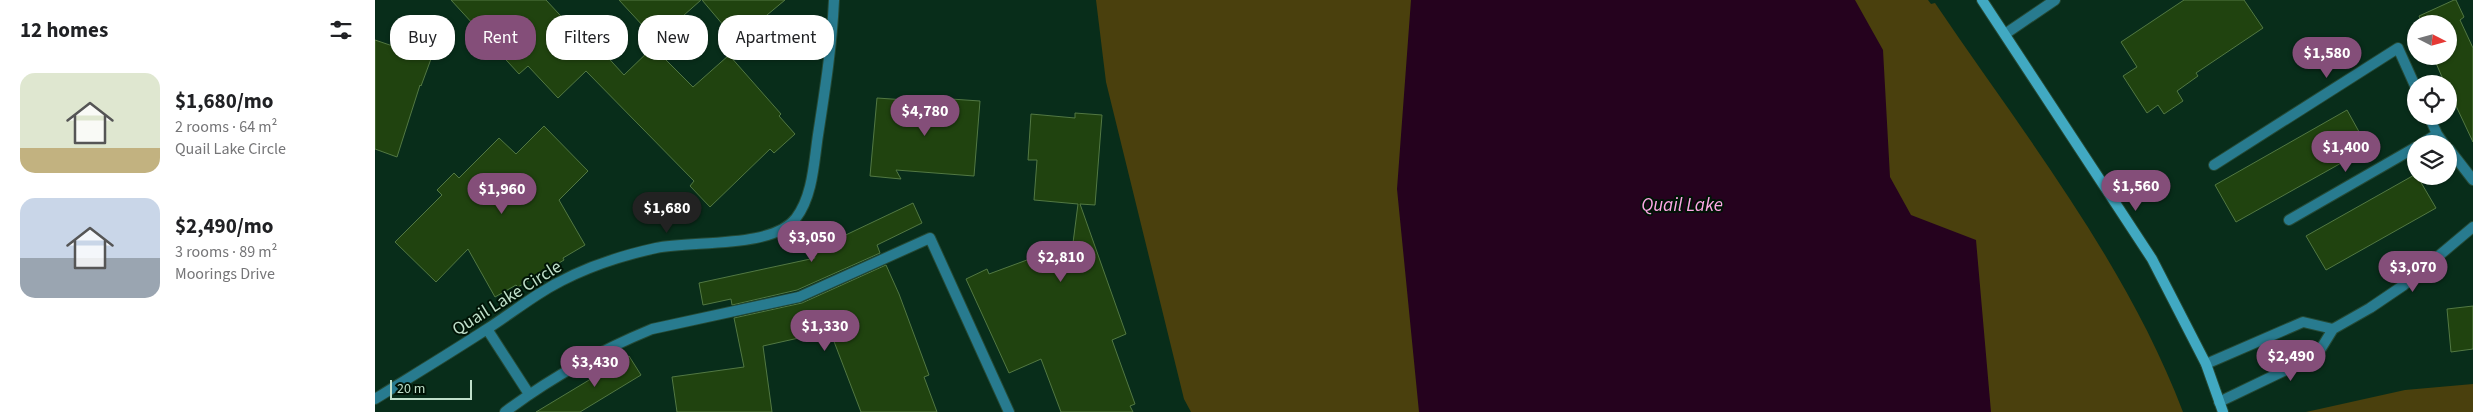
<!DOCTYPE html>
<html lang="en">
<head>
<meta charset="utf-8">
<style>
  body { margin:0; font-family:"Source Sans 3",sans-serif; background:#f2f2f2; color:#202124; height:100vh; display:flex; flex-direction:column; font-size:19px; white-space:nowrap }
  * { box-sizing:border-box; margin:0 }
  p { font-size:16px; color:#757577 }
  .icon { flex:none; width:28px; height:28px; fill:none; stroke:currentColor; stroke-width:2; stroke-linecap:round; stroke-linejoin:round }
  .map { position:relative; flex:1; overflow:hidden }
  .side { display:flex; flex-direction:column; background:#fff; width:375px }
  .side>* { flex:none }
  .hud { position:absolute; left:15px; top:15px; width:475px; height:45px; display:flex; gap:10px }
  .needle { width:32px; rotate:96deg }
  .tools { position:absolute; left:2032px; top:15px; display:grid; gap:10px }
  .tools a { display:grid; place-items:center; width:50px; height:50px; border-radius:50%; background:#fff; box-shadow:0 1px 4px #0004; font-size:25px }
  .scale { position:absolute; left:15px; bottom:12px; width:82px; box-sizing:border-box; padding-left:5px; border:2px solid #c0e0cb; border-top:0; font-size:14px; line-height:18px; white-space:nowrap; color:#c0e0cb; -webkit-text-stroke:4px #001406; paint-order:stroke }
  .price { position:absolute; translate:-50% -42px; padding:0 11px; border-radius:18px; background:#844e79; color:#fff; font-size:16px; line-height:32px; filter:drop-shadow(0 1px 2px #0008) }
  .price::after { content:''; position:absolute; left:50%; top:30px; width:15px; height:11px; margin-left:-8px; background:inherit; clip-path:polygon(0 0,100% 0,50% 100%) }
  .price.selected { background:#222; color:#fff }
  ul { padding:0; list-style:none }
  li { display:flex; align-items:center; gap:15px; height:125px; padding:0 20px }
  li span { display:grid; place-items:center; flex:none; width:140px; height:100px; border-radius:15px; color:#555 }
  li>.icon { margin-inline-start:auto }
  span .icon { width:60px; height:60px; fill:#fffc; stroke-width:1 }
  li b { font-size:21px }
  h2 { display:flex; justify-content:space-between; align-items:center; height:60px; padding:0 20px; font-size:21px }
  .chip { padding:0 18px; border-radius:20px; background:#fff; box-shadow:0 1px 4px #0004; font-size:18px; line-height:45px }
  .chip.selected { background:#844e79; color:#fff }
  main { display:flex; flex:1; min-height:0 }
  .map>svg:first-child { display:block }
</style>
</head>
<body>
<main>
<section class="side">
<h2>12 homes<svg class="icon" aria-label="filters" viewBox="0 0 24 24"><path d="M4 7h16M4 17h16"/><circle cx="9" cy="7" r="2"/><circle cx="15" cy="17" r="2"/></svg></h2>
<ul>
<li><span style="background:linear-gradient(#dfe7d0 75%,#c2b280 0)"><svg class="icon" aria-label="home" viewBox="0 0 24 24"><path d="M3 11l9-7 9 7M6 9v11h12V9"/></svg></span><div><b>$1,680/mo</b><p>2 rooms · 64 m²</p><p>Quail Lake Circle</p></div></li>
<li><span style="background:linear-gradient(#c9d6e8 60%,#9aa5b1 0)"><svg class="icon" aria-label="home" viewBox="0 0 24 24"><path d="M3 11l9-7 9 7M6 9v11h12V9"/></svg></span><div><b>$2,490/mo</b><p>3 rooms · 89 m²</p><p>Moorings Drive</p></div></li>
</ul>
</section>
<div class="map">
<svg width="2098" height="412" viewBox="0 0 2098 412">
  <rect width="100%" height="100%" fill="#082d1a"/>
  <path fill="#4a400d" d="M721,0h832l3,4 4,-1c88,130 192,261 248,409h-992l-7,-13 -78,-317z
    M2098,384v28h-167l99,-22z"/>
  <path fill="#25021e" d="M1036,0h444l28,50 7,127 21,38 65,25 15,172h-572l-22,-223z"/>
  <path fill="#20430f" stroke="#527843" d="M76,0h95l38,41 5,-4 35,38 29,-28 40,40 36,-32 52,59 -2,2 16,18 -21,19 -4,-4 -60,58 -20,-21 4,-5 -108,-110 -28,27 -30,-32 -9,8z
    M244,0h82l-45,40z
    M327,0h83l-30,25 -2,-2 -18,16z
    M1809,0h60l19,28 -67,45 2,3 -21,15 6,10 -19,13 -6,-9 -11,8 -24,-37 14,-9 -16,-25z
    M2079,0h2l8,17 -4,3 13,28v94l-24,-51v-7h-4l-12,-28h16v-32h-27l-3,-8z
    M0,40l56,19 -10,27 -1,-1 -23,72 -22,-8z
    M547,97l58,4 -6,75 -78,-6 5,9 -31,-3 7,-78 44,3z
    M1972,110l21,38 -132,74 -21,-37z
    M700,113l27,2 -7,90 -15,-1 46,130 -14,6 23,64 -5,2 3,6h-72l-20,-53 -32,14 -43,-94 21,-10 2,5 84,-31 5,-39 -44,-4 3,-40h-9l3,-46 44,4z
    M169,126l44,45 -29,29 26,45 -22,13 1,2 -46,27 -2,-2 -21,12 -27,-48 -32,33 -41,-40 47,-47 -5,-5 17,-17 5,5 40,-40 17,16z
    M2041,174l20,34 -110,62 -20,-34z
    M538,203l9,20 -45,22 3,8 -83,37 -65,15 -1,-6 -28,6 -4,-22 116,-25 -3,-7z
    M511,265l13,29 30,81 -5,2 13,35h-76l-31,-81 -67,15 9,66h-95l-5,-35 72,-10 -10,-49 68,-15z
    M2098,306v43l-22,3 -4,-43z
    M254,356l12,19 -61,37h-44z"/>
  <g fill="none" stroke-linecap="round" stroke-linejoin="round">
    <defs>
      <path id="street" d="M1630,34l50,-34
        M2054,116l8,18 7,10
        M2046,144l16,-10
        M2074,149l24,31
        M1839,165l184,-117 18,40
        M1914,220l127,-73
        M112,329l42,65
        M1831,364l97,-42 30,7
        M0,399c37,-23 75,-46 112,-70 17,-11 33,-23 50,-34 35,-23 78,-38 119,-47 37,-8 116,1 140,-30 17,-22 18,-57 22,-83 7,-45 14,-90 16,-135
        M1844,402l98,-47 16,-26 37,-21 34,-23 69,-58
        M130,412c44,-33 96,-62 147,-83l147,-32 131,-59 79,174"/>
      <path id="secondary" d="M1607,0l170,259 54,105 17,48"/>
    </defs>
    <use href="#street" stroke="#254a36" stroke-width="12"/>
    <use href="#secondary" stroke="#254a36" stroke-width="12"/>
    <use href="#street" stroke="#287b8f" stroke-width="10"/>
    <use href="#secondary" stroke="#41a9c2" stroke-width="10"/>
  </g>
  <g text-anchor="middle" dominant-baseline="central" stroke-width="4" stroke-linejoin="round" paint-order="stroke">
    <g font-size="18" fill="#c0e0cb" stroke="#001406">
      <text transform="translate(132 298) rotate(-32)">Quail Lake Circle</text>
    </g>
    <g font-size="19" font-style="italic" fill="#fda9e6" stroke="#001406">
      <text x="1307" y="205">Quail Lake</text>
    </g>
  </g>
</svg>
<div class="tools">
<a><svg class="needle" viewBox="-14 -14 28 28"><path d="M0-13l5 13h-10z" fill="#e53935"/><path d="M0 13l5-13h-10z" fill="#757577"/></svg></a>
<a><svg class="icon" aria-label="locate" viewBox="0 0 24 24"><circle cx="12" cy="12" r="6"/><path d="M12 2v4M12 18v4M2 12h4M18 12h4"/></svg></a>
<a><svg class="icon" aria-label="layers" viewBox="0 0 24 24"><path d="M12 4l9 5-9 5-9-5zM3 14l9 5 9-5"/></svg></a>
</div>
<div class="scale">20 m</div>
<b class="price" style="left:1952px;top:79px">$1,580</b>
<b class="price" style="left:550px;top:137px">$4,780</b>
<b class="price" style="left:1971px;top:173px">$1,400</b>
<b class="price" style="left:1761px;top:212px">$1,560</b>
<b class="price" style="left:127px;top:215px">$1,960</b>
<b class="price selected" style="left:292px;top:234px">$1,680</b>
<b class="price" style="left:437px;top:263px">$3,050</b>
<b class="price" style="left:686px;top:283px">$2,810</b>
<b class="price" style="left:2038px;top:293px">$3,070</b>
<b class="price" style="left:450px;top:352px">$1,330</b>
<b class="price" style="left:1916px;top:382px">$2,490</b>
<b class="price" style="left:220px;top:388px">$3,430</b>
<div class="hud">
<a class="chip">Buy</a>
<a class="chip selected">Rent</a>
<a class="chip">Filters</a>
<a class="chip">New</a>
<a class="chip">Apartment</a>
</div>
</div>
</main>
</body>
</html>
